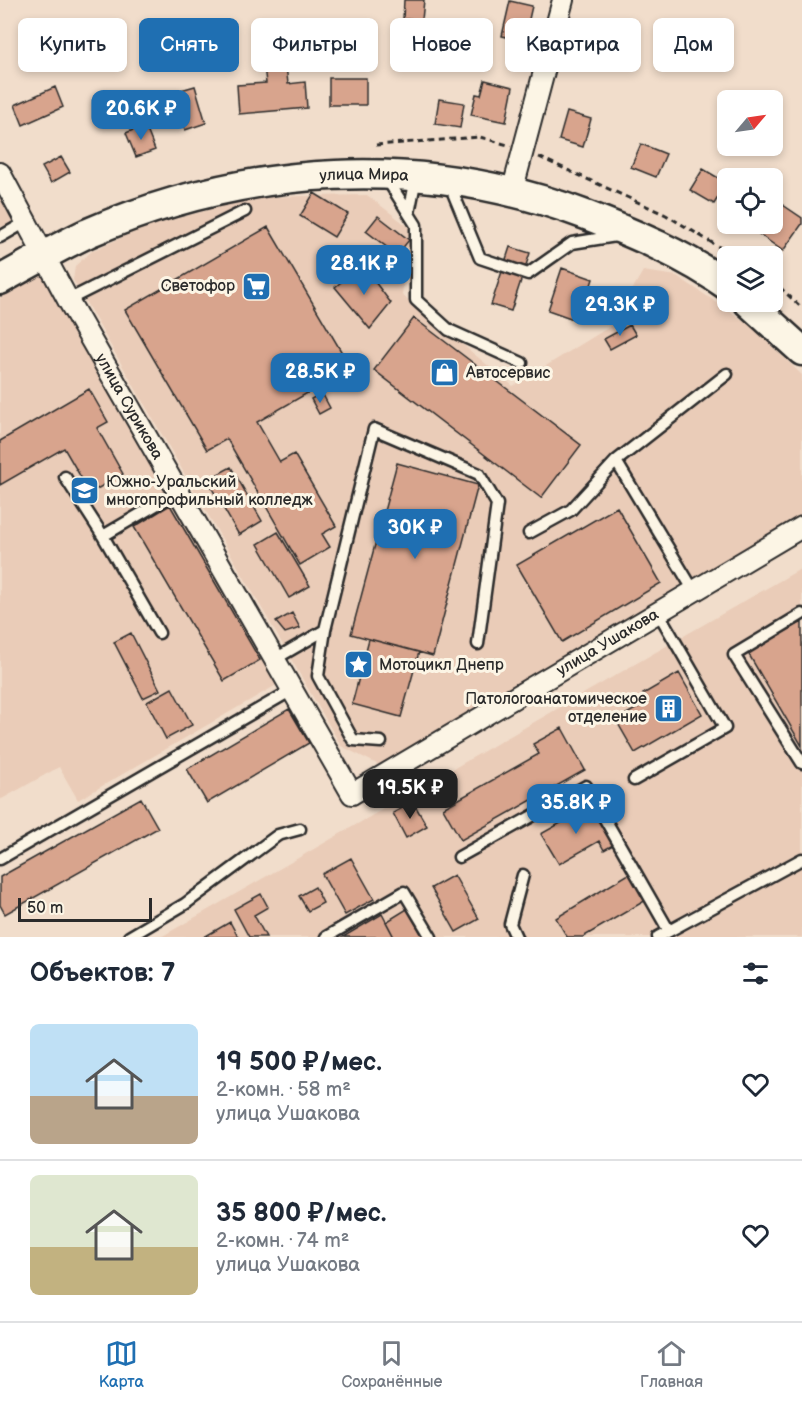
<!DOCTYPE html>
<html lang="ru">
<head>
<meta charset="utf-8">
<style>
  body { margin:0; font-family:"Balsamiq Sans",sans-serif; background:#f6f6f7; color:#1f2937; height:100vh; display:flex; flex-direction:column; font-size:22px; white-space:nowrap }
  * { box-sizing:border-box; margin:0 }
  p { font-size:20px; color:#747a83 }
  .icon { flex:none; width:33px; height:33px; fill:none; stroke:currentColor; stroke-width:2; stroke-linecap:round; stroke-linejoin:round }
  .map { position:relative; height:937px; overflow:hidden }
  .side { display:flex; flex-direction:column; background:#fff; flex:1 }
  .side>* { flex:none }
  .hud { position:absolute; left:18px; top:18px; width:766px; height:54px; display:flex; gap:12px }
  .needle { width:39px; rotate:61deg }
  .buttons { position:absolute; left:717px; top:90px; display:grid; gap:12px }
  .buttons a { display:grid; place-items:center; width:66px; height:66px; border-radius:9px; background:#fff; box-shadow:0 3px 9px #0003; font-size:30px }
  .scale { position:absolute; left:18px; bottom:15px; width:134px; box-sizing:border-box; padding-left:6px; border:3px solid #2b2b2b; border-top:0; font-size:16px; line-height:21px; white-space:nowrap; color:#2b2b2b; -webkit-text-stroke:4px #fcf5e5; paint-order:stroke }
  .price { position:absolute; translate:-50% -51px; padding:0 14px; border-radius:12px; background:#1f6fb2; color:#fff; font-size:20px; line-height:39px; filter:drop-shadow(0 2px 3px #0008) }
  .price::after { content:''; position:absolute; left:50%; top:36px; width:18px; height:14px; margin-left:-9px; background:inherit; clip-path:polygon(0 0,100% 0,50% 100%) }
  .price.active { background:#222; color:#fff }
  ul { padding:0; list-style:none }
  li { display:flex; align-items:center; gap:18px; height:150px; padding:0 30px }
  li+li { border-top:2px solid #e0e1e3 }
  li span { display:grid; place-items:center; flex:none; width:168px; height:120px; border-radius:9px; color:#555 }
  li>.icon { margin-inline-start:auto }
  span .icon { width:72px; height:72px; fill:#fffc; stroke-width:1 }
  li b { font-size:26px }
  h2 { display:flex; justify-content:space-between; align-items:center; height:72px; padding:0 30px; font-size:26px }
  .pill { padding:0 21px; border-radius:9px; background:#fff; box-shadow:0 3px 9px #0003; font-size:21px; line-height:54px }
  .pill.active { background:#1f6fb2; color:#fff }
  .menu { display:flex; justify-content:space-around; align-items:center; height:84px; border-top:2px solid #e0e1e3; background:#fff; font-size:16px; color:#747a83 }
  .menu a { display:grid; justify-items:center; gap:3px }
  .menu .active { color:#1f6fb2 }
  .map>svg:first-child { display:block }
</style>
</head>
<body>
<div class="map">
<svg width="802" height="937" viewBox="0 0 802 937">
  <rect width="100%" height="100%" fill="#f1ddcb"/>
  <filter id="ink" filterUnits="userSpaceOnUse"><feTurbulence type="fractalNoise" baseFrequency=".0167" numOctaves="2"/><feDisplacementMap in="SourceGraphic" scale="12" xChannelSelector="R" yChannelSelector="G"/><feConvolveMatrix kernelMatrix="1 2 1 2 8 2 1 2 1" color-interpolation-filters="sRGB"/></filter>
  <g filter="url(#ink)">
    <path fill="#eaccb8" d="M0,194l16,30 -16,3z
      M367,195l43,33 -8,67 111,91 98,-60 32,-55 34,5 73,49 52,50v139l-421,252 -40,-20 -268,-466 2,-14 17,-15 53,-24 112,-30z
      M45,272l235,411 -202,117 -19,-33 -59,33v-502z
      M802,568v369h-641z"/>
    <path fill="#d8a48d" stroke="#2b2b2b" stroke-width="1.5" d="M404,0h20l-2,20 -19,-1z
      M510,1l22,5 -8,35 -22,-5z
      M590,28l26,5 -6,26 -25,-6z
      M286,65l2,19 17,-2 2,26 -68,6 -2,-29 29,-2 -2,-17z
      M329,78h37v27h-37z
      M485,80l28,7 -7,35 -35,-7 5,-21 5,1z
      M195,86l11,37 -21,7 -11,-38z
      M55,87l8,20 -40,18 -8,-20z
      M439,99l25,4 -4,25 -25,-4z
      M567,112l24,7 -8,28 -24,-7z
      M145,125l10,25 -19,7 -10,-24z
      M641,144l25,10 -10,23 -25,-10z
      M61,157l9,15 -19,11 -9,-16z
      M703,169l24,14 -13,21 -24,-14z
      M314,193l34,21 -14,23 -34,-21z
      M780,203l22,15v6l-19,27 -24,-17 7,-10h6v-10z
      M378,216l31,24 -12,15 -31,-24z
      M268,227l83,141 -94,54 23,40 14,-8 42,72 -14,8 8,13 -30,18 -73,-126 -20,11 -82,-140z
      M510,247l20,6 -19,58 -20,-6z
      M362,265l29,38 -21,26 -35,-42z
      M562,268l31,11 -14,42 -31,-11z
      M414,318l167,127 -40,53 -167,-128z
      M630,325l6,10 -26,14 -6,-10z
      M89,389l19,33 -11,6 26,46 -33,19 -26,-45 -64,37v-44z
      M322,393l8,15 -11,6 -8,-15z
      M397,463l81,22 -45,171 -82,-22z
      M231,467l31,54 -23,14 -32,-55z
      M170,505l90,155 -36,21 -90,-154z
      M617,507l44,76 -99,59 -45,-77z
      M278,532l32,54 -21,12 -31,-54z
      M292,613l8,15 -15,5 -9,-11z
      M802,622v124l-54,-93z
      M131,633l29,57 -17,8 -29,-56z
      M369,639l50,13 -18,65 -49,-13z
      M679,673l23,41 -67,39 -19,-33 32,-18 -5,-8z
      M172,688l20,37 -26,14 -19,-37z
      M289,709l20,34 -102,60 -20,-34z
      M562,728l23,42 -124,70 -18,-32 96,-54 -6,-10z
      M141,798l17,30 -153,86 -5,-9v-28z
      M413,802l14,24 -21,12 -13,-25z
      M591,806l22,39 -9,5 -5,-9 -40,23 -18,-30z
      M351,858l23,41 -29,16 -23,-41z
      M632,872l16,27 -65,38h-16l-11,-19z
      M454,875l25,44 -23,13 -25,-44z
      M315,887l8,16 -15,8 -9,-15z
      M261,894l7,13 -14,8 12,22h-17l-15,-28z
      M407,909l16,28h-29l-8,-15z
      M382,914l12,23h-51z
      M230,922l8,15h-34z"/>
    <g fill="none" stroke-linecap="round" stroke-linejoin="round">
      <defs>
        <path id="lane" d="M387,179l29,46v75l33,30 73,33
          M449,183l31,75 48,16 44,-31 44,-7
          M409,213l7,-35
          M0,237l26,-15
          M68,300l177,-89
          M616,461l78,130
          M65,477l38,59 56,97
          M529,533l42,-23 45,-49 111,-87
          M103,536l75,-44
          M802,614l-68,41 68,108
          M325,630l-7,46 35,64 28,2
          M275,659l50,-29 49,-201 105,45 18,30 -19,140
          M634,780l91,-52 -67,-116
          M459,857l127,-71 83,145
          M0,859l292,-169
          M129,937l56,-33 93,-69 22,-6
          M326,937l78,-45 27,45
          M516,937l-6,-13 13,-49
          M658,937l144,-78"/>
        <g id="street">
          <path id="s1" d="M0,173l68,127 284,494 450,-267"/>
          <path d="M512,192l51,-192"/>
        </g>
        <g id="secondary">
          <path id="s2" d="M0,280c29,-16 58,-33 88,-47 160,-69 334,-80 498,-18 49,19 99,40 142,71"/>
          <path d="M748,302l54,49"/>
        </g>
      </defs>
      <use href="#lane" stroke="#2b2b2b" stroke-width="15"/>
      <use href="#street" stroke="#2b2b2b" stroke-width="24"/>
      <use href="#secondary" stroke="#2b2b2b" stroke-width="33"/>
      <path stroke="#2b2b2b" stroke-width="3" stroke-dasharray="6 4.5" stroke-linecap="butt" d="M376,145l104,-8 28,8
        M539,157l127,58 68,41
        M772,280l30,28"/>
      <use href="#lane" stroke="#fcf5e5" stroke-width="10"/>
      <use href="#street" stroke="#fcf5e5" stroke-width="20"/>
      <use href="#secondary" stroke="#fcf5e5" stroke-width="28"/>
    </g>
  </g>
  <defs>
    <symbol id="supermarket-square" viewBox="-11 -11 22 22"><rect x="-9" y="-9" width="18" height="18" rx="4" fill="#1f6fb2" stroke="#fcf5e5"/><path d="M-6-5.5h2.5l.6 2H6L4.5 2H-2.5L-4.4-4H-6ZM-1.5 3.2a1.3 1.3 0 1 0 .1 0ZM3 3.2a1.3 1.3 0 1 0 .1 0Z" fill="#fff"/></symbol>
    <symbol id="shop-square" viewBox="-11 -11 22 22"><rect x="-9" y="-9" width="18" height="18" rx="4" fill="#1f6fb2" stroke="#fcf5e5"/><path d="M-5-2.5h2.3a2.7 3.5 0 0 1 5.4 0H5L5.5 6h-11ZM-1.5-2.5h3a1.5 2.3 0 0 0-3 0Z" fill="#fff"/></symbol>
    <symbol id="university-square" viewBox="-11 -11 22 22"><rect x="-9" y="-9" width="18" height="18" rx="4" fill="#1f6fb2" stroke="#fcf5e5"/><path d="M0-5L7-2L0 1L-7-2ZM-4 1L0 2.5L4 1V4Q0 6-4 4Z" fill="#fff"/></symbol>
    <symbol id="sight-square" viewBox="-11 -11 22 22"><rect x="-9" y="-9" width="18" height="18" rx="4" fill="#1f6fb2" stroke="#fcf5e5"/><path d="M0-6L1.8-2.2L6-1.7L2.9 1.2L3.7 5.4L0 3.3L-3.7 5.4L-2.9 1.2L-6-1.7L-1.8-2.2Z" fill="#fff"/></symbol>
    <symbol id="building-square" viewBox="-11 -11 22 22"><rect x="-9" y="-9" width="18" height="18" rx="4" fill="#1f6fb2" stroke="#fcf5e5"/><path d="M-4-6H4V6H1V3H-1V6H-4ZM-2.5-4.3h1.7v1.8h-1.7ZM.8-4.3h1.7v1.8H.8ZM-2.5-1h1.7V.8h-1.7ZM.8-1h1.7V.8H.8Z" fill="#fff"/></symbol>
  </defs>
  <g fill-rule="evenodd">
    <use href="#supermarket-square" x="240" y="270" width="33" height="33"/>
    <use href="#shop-square" x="428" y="356" width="33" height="33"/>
    <use href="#university-square" x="68" y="474" width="33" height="33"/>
    <use href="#sight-square" x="342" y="648" width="33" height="33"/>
    <use href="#building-square" x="652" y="692" width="33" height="33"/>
  </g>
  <g text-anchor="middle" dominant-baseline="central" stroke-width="6" stroke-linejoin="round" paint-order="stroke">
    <g font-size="16" fill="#2b2b2b" stroke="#fcf5e5">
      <text stroke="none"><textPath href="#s2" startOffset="384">улица Мира</textPath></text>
      <text stroke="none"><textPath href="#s1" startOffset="267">улица Сурикова</textPath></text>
      <text stroke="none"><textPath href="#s1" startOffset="1011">улица Ушакова</textPath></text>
    </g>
    <g font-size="16" fill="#2b2b2b" stroke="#fcf5e5" text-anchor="start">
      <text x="235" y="286" text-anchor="end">Светофор</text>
      <text x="466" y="373">Автосервис</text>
      <text x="106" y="482">Южно-Уральский<tspan x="106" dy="18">многопрофильный колледж</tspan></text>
      <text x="379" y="665">Мотоцикл Днепр</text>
      <text x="647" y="699" text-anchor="end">Патологоанатомическое<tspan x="647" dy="18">отделение</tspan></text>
    </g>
  </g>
</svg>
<div class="buttons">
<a><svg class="needle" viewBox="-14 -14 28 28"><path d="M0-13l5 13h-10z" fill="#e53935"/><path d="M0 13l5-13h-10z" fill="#747a83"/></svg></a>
<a><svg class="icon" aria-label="locate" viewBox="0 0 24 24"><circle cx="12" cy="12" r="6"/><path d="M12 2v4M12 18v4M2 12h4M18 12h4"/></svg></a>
<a><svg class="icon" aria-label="layers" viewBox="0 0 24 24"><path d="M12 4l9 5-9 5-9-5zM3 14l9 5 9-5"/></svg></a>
</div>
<div class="scale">50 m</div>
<b class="price" style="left:141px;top:141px">20.6K ₽</b>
<b class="price" style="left:364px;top:296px">28.1K ₽</b>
<b class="price" style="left:620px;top:337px">29.3K ₽</b>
<b class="price" style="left:320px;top:404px">28.5K ₽</b>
<b class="price" style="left:415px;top:560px">30K ₽</b>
<b class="price active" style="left:410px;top:820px">19.5K ₽</b>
<b class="price" style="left:576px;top:835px">35.8K ₽</b>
<div class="hud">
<a class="pill">Купить</a>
<a class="pill active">Снять</a>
<a class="pill">Фильтры</a>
<a class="pill">Новое</a>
<a class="pill">Квартира</a>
<a class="pill">Дом</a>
</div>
</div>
<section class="side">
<h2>Объектов: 7<svg class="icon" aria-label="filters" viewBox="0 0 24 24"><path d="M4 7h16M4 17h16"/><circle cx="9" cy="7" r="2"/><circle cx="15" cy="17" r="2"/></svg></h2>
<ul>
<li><span style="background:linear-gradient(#bfe0f5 60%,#b9a48a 0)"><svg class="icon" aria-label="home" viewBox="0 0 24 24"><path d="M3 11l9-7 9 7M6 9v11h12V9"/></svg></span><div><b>19 500 ₽/мес.</b><p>2-комн. · 58 m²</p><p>улица Ушакова</p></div><svg class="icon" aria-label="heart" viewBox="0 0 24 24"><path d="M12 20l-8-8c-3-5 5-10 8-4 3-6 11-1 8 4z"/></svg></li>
<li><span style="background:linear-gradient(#dfe7d0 60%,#c2b280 0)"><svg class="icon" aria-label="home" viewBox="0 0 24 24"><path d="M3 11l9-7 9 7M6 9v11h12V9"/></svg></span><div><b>35 800 ₽/мес.</b><p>2-комн. · 74 m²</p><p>улица Ушакова</p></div><svg class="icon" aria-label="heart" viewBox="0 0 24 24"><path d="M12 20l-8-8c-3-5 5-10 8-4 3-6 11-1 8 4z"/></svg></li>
</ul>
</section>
<nav class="menu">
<a class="active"><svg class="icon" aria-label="map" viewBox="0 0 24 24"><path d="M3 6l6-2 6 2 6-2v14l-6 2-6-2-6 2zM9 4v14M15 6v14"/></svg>Карта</a>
<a><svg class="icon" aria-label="saved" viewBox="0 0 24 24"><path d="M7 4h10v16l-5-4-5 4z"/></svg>Сохранённые</a>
<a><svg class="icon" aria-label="home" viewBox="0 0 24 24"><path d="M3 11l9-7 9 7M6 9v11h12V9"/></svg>Главная</a>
</nav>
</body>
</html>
